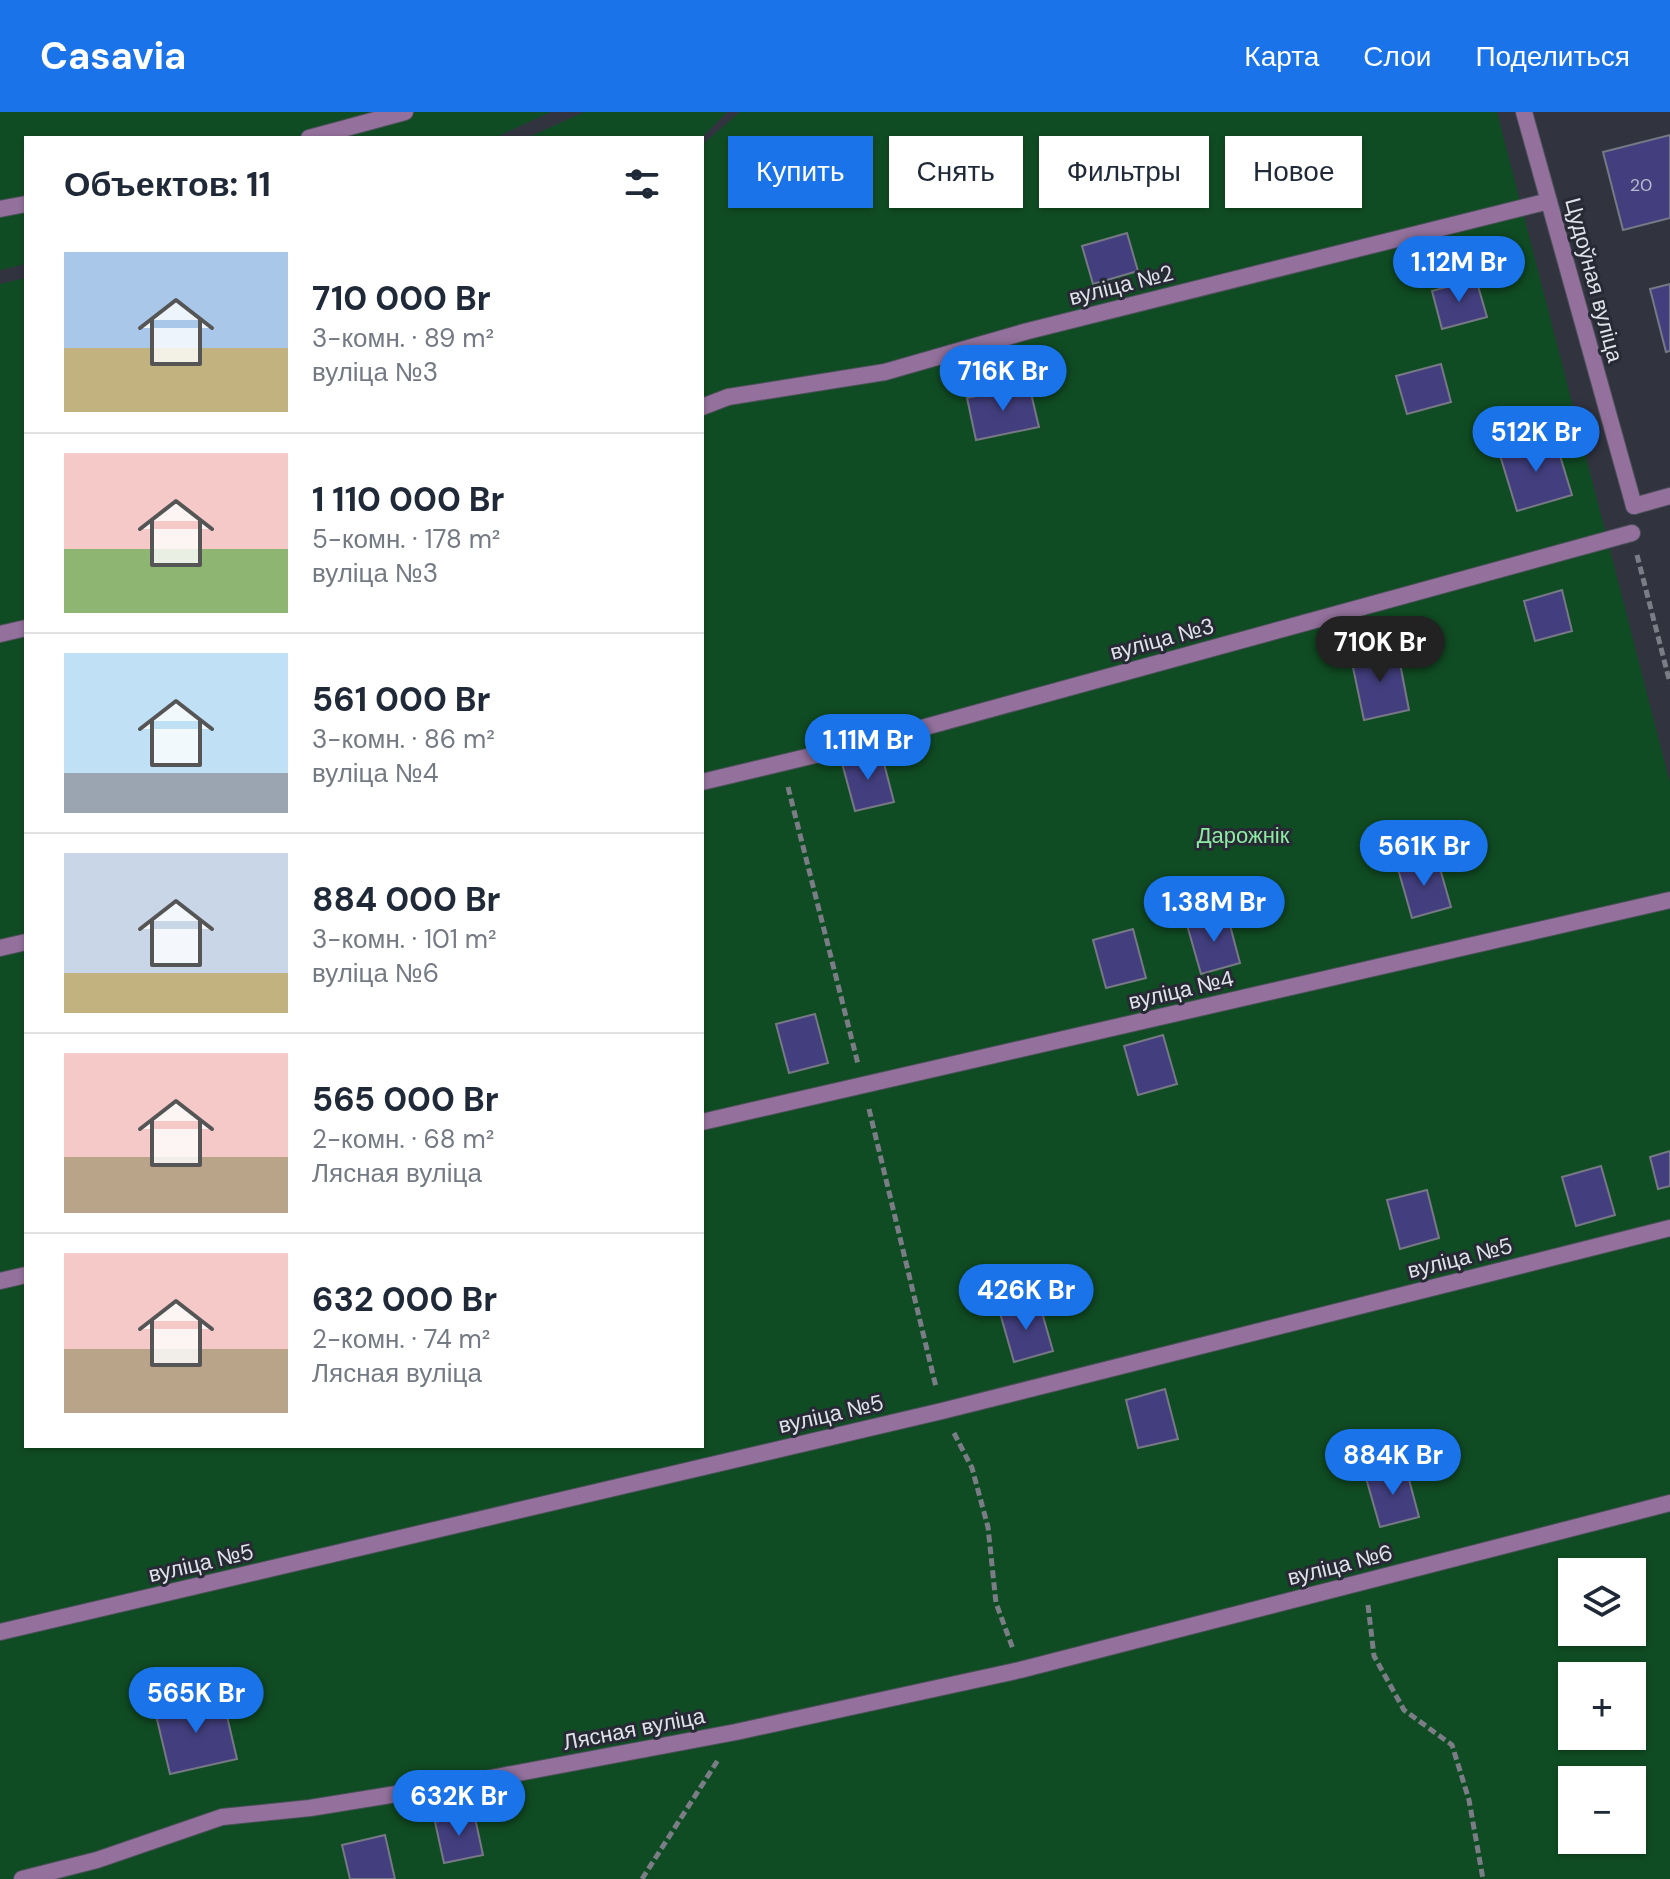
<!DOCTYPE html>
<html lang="ru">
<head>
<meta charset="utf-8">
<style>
  body { margin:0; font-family:"DM Sans",sans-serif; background:#f6f6f7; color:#1f2937; height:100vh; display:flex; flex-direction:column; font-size:30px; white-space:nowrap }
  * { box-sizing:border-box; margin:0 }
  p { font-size:26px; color:#747a83 }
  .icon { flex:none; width:44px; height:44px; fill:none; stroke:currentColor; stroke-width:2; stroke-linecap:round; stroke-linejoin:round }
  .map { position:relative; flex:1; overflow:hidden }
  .side { position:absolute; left:24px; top:24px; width:680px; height:1312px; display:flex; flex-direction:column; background:#fff; border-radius:0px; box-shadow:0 2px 6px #0004 }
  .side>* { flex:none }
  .guide { position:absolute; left:728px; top:24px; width:760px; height:72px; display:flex; gap:16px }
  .fabs { position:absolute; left:1558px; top:1446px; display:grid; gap:16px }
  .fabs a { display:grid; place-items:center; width:88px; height:88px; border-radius:0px; background:#fff; box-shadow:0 2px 6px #0004; font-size:40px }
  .price { position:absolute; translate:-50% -68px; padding:0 18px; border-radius:28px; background:#1a73e8; color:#fff; font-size:26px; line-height:52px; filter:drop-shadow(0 2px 4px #0008) }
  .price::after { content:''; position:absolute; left:50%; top:48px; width:24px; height:18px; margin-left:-12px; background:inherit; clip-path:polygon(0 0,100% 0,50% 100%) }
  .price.current { background:#222; color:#fff }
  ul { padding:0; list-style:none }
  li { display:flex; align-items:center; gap:24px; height:200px; padding:0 40px }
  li+li { border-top:2px solid #e0e1e3 }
  li span { display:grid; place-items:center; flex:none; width:224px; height:160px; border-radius:0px; color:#555 }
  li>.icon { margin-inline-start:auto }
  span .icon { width:96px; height:96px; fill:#fffc; stroke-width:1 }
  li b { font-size:34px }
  h2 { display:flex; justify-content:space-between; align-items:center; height:96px; padding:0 40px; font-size:34px }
  .pill { padding:0 28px; border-radius:0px; background:#fff; box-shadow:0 2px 6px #0004; font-size:28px; line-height:72px }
  .pill.current { background:#1a73e8; color:#fff }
  header { display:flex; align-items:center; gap:48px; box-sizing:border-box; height:112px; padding:0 40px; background:#1a73e8; color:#fff }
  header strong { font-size:38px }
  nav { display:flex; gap:44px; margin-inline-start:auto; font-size:28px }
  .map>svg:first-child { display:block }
</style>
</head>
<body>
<header>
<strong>Casavia</strong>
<nav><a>Карта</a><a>Слои</a><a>Поделиться</a></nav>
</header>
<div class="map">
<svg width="1670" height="1767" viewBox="0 0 1670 1767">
  <rect width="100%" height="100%" fill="#31343f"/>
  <path fill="#104c23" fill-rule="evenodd" d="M0,0h551l-57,26h-468v126l-26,6z
    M584,0h143l-26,26h-174z
    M740,0h757l173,671v1096h-1670v-1595l26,-6v1168h676v-1301zM1572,1460h60v60h-60zM1572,1564h60v60h-60zM1572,1668h60v60h-60z"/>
  <path fill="#433f7f" stroke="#777885" stroke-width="2" d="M1670,23v83l-47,12 -20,-78z
    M1127,121l11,38 -45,13 -11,-38z
    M1476,167l11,38 -45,12 -10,-38z
    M1670,172v67l-4,1 -16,-63z
    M1441,252l10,38 -44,12 -11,-38z
    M1029,273l10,42 -63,13 -9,-42z
    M1554,324l18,59 -55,16 -18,-59z
    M1562,478l10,41 -37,10 -11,-40z
    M1397,536l12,62 -45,10 -13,-62z
    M881,640l13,50 -39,9 -13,-48z
    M1437,746l14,49 -39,11 -14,-49z
    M1227,802l13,49 -39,11 -14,-49z
    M1133,817l13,49 -40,10 -13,-48z
    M815,902l13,49 -39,10 -13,-49z
    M1163,923l14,49 -39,11 -14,-49z
    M1670,1039v35l-12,3 -8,-32z
    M1601,1054l14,49 -39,11 -14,-49z
    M1427,1078l12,48 -39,11 -13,-49z
    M1039,1190l14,49 -39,11 -14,-49z
    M1165,1277l13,50 -40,9 -12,-48z
    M1406,1356l13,49 -39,10 -14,-49z
    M222,1583l15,64 -67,15 -15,-63z
    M474,1701l9,42 -39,8 -9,-41z
    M385,1723l10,44h-45l-8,-34z"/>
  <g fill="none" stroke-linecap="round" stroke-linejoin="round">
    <defs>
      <path id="service" d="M309,26l96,-26
        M0,97l26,-5
        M1634,394l36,-10"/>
      <path id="minor" d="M1524,0l110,394
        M702,295l26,-10 157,-25 143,-41 521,-130
        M0,522l26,-6
        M702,670l176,-42 754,-207
        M0,836l26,-6
        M702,1010l968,-222
        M0,1169l26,-6
        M0,1520l942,-221 728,-183
        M22,1767l75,-19 125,-43 88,-9 160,-26 266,-50 284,-62 650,-167"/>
    </defs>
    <use href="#service" stroke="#4d505a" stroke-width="18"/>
    <use href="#minor" stroke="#4d505a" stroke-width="18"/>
    <path stroke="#7a7d86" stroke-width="5" stroke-dasharray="8 4" stroke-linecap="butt" d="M1637,443l33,128
      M788,675l70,277
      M869,997l67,278
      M954,1321l18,35 16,59 8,76 17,46
      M1368,1493l6,51 30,54 48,35 17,55 14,79
      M642,1767l76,-119"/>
    <use href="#service" stroke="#93719c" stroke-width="16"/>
    <use href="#minor" stroke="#93719c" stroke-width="16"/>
  </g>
  <g text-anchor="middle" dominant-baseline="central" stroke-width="6" stroke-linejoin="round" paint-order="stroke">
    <g font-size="18" fill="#b9b9ce">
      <text x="1641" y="73">20</text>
    </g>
    <g font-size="22" fill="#e0e2e9" stroke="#272a35">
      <text transform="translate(1594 168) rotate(75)">Цудоўная вуліца</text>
      <text transform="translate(1121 173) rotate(-14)">вуліца №2</text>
      <text transform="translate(1162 527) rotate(-15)">вуліца №3</text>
      <text transform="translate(1181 878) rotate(-13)">вуліца №4</text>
      <text transform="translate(1460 1146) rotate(-14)">вуліца №5</text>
      <text transform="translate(831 1302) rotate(-13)">вуліца №5</text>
      <text transform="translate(201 1451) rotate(-13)">вуліца №5</text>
      <text transform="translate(1340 1453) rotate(-14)">вуліца №6</text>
      <text transform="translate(634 1617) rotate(-11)">Лясная вуліца</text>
    </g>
    <g font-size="22" fill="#8deaa1" stroke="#272a35">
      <text x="1243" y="723">Дарожнік</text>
    </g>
  </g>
</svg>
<div class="fabs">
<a><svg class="icon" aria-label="layers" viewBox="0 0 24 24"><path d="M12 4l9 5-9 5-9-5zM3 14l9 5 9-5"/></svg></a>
<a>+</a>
<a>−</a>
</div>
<b class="price" style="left:1459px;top:192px">1.12M Br</b>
<b class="price" style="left:1003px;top:301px">716K Br</b>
<b class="price" style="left:1536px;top:362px">512K Br</b>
<b class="price current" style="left:1380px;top:572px">710K Br</b>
<b class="price" style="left:868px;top:670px">1.11M Br</b>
<b class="price" style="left:1424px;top:776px">561K Br</b>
<b class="price" style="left:1214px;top:832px">1.38M Br</b>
<b class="price" style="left:1026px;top:1220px">426K Br</b>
<b class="price" style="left:1393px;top:1385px">884K Br</b>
<b class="price" style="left:196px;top:1623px">565K Br</b>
<b class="price" style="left:459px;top:1726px">632K Br</b>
<div class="guide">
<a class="pill current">Купить</a>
<a class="pill">Снять</a>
<a class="pill">Фильтры</a>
<a class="pill">Новое</a>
</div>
<section class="side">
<h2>Объектов: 11<svg class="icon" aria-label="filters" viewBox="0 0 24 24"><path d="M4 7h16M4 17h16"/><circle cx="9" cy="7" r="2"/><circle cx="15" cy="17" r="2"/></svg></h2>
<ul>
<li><span style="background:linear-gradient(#a9c7e8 60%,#c2b280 0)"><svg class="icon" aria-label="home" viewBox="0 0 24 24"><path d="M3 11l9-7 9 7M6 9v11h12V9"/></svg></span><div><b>710 000 Br</b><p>3-комн. · 89 m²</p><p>вуліца №3</p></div></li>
<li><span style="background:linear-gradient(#f6c9c9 60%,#8fb573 0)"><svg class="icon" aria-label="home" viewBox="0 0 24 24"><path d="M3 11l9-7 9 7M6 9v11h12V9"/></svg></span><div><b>1 110 000 Br</b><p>5-комн. · 178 m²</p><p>вуліца №3</p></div></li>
<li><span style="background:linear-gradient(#bfe0f5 75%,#9aa5b1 0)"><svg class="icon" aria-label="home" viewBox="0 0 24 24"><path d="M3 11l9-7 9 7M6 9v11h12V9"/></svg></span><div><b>561 000 Br</b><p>3-комн. · 86 m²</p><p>вуліца №4</p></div></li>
<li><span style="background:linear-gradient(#c9d6e8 75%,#c2b280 0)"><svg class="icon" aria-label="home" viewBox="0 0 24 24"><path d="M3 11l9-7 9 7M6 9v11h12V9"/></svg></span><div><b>884 000 Br</b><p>3-комн. · 101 m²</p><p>вуліца №6</p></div></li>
<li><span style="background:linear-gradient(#f6c9c9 65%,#b9a48a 0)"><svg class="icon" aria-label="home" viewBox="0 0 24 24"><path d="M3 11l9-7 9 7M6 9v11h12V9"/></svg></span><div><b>565 000 Br</b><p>2-комн. · 68 m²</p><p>Лясная вуліца</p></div></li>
<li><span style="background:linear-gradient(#f6c9c9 60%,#b9a48a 0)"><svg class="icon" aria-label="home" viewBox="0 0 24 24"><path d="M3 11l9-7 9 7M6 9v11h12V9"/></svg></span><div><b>632 000 Br</b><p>2-комн. · 74 m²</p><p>Лясная вуліца</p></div></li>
</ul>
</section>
</div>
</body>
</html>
